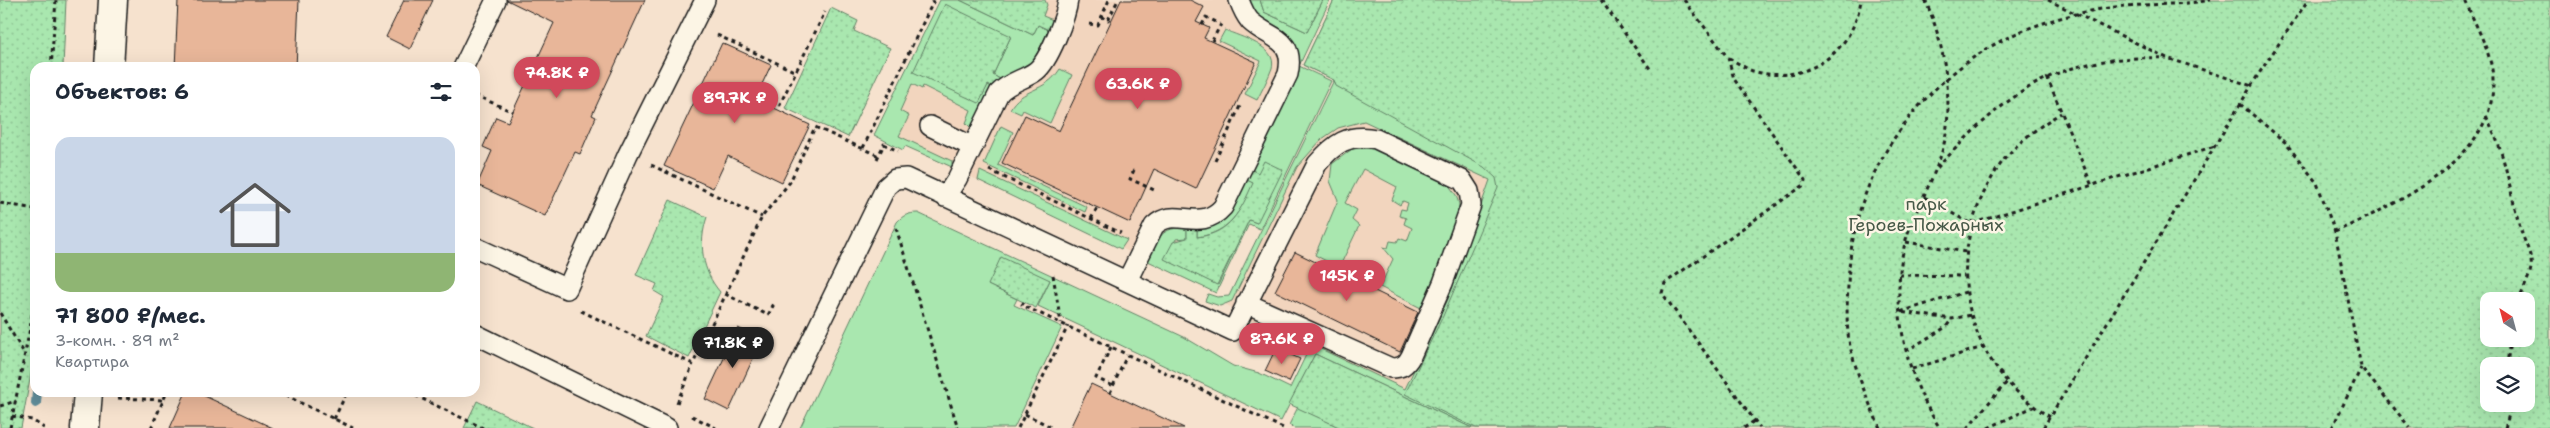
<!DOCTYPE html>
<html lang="ru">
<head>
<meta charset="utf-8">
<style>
  body { margin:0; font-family:"Shantell Sans",sans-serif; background:#f2f2f3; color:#1f2937; height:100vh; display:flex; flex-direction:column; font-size:19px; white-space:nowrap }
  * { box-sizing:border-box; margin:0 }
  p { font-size:16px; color:#747a83 }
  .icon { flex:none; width:28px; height:28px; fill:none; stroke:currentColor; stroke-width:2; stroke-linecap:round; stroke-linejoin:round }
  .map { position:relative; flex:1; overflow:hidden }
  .side { position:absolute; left:30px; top:62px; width:450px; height:335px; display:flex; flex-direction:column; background:#fff; border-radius:15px; box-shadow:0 5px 20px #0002 }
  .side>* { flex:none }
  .needle { width:32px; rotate:324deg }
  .tools { position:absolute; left:2480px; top:292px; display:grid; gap:10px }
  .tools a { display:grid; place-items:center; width:55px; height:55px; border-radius:10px; background:#fff; box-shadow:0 5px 20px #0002; font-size:25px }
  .price { position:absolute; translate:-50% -42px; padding:0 11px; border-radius:18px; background:#d1495b; color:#fff; font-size:16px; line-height:32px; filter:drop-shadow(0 1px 2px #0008) }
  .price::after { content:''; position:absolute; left:50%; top:30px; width:15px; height:11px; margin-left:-8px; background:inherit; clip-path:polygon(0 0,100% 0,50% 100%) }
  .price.on { background:#222; color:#fff }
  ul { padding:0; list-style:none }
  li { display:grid; align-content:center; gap:10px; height:265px; padding:0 25px }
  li+li { border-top:1px solid #e0e1e3 }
  li span { display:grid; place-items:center; height:155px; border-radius:15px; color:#555 }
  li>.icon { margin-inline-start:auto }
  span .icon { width:90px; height:90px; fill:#fffc; stroke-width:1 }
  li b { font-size:21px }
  h2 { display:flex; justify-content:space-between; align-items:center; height:60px; padding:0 25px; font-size:21px }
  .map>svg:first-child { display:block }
</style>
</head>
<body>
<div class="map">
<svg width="2550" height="428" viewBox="0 0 2550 428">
  <defs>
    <pattern id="park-dots" width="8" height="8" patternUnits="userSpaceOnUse" patternTransform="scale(1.25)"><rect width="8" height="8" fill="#a9e7af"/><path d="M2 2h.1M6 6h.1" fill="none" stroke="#91c696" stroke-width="1.8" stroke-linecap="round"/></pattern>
  </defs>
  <rect width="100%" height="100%" fill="#f6e2ce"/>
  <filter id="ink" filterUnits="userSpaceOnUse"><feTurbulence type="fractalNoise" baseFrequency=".02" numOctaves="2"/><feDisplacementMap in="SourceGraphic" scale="10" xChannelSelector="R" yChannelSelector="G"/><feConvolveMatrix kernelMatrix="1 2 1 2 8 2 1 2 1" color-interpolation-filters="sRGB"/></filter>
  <g filter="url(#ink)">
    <path fill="#f2d5be" d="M941,0h389l-31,66 32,15 -71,148 -11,-5 -33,69 -338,-160z
      M1334,80l150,87 14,21 -93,206 -139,-63 -24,-18 -17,-9z"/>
    <path fill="#a9e7af" stroke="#628266" d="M940,0h20l73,35 5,-10 11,5 -17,33 -32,16 -7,-4 18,-39 -32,66 9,-17 4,2 -18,38 -4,2 -4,-4 5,-13 -48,-24 -1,3 -10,-5 -12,27 9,5 -10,20 53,25v6l-47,-21 -2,4 -29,-15z
      M1248,0h12l4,12 43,20 16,-32h7l-31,66 32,15 -71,148 -11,-5 -33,69 -68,-32c6,-20 15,-37 39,-32v9l-11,1 -11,20 53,26 31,-65 8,3 1,-50 -6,-3 44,-92 -6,-39 -10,-11 -25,-15z
      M1334,0l399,428h-261l-157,-74 -34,67 -243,-115 12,-26 -62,5 29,14 -3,6 48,22 -48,101h-214l97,-206c6,-7 12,-9 21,-9l266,124 49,29 26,7 31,15 16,-33 -20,-10 1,-3 -12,-6 3,-3h9l118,56 43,-90 42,-119 -126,-59 -26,7 -16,11 -25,28 -65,134 -12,5 -15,-5 3,-7 9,3 12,-1 105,-216 -31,-15z
      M1225,30c15,7 53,16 47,38 -4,11 -10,22 -15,32l-12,-6 16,-33 -42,-20z
      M1060,69l12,6 -22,48 -27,-13 -2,4 -11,-5c11,-21 35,-16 50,-40z
      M1001,126l12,6 -15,33 89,42 -2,5 -101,-48z
      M1369,146l76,34 11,15 3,9 -1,13 -35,92 -43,-22 13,-28 -10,-12 5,1 2,-7 7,1 2,-4 8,3 5,-13 -8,-4 2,-6 -7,-2 2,-7 5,1 2,-7 -5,-2 -3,4 -8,-5 5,-13 -34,-18 -18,34 12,7 -5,10 7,6 -20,42 -24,-13 23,-55 -8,-19 2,-17 20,-15z
      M980,171l147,69 -6,9 -143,-69z
      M1247,180l7,3c-13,27 -24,50 -57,54v-7c33,-4 37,-24 50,-50z
      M1298,407l43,21h-47l-5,-3z"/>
    <path fill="url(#park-dots)" stroke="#628266" fill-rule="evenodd" d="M0,0h66l-3,67 -28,1v284l-14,76h-21z
      M960,0h85l2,5 -4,11 10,4 -4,10 -11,-5 -5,10z
      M1260,0h63l-16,32 -43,-20z
      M1334,0h1216v428h-1074l-71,-34 38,-78 55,-128 -2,-10 -12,-11 -148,-81 -2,-6 -31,-15zM2489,301h37v38h-37zM2489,366h37v38h-37z
      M945,4l66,32 -18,39 7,4 -8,8 -4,-2 -9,18 -66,-31z
      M831,8l27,13 -4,10 36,17 -42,89 -63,-29z
      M1264,161l19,9 -26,53 -8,-3 -32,65 -53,-26 9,-17 14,-4v-9l10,1v7c33,-3 44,-27 56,-54l-6,-3 5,-10 6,3z
      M670,200l37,17c-9,27 -5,54 13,75l-31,66 -43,-22 18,-39 -10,-6 3,-7 -21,-9z
      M1001,257l49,23 -14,28 -48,-23z
      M1315,354l157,74h-131l-52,-24z
      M477,401l56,27h-69z"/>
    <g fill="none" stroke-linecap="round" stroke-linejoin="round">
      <path stroke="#608d9a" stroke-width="10" d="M36,403l1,-11"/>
    </g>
    <path fill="#e8b699" stroke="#1c1c1c" d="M178,0h121l-3,68h-121z
      M404,0h29l-23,49 -24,-12z
      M507,0h138l-53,115 4,2 -16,37 -5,-2 -30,64 -68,-31 15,-34 -9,-4 13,-30 12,5 46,-99z
      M1121,0h69l14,7 -8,15 13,6 -5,10 52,24 -60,127 -42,-20 -24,54 -128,-60 23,-48 34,16z
      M722,43l49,22 -16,34 55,26 -28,57 -54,-26 -15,32 -49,-22z
      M1295,252l123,60 -18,40 -125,-61z
      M738,328l24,11 -33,72 -24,-12z
      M1276,348l24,11 -11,23 -24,-11z
      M1091,384l19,9 74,35h-114z
      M186,392h10l77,36h-103z"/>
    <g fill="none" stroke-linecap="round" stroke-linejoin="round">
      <defs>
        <path id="lane" d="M463,68l33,-68
          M930,126l43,21
          M945,197l12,-18 42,-86c11,-12 25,-13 37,-22 13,-10 30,-54 32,-71
          M475,247l92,42 61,-135 77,-154
          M1127,281l27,-55c21,-21 45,8 69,-19l65,-133c8,-37 -19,-35 -38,-53 -5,-6 -8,-13 -11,-21
          M475,334l192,94
          M769,428l117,-241 9,-8 11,-1 327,153 84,-167c17,-20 31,-31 59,-25l86,41 7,11 2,14 -28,78 -32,73c-5,9 -9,12 -20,12l-145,-65"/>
        <path id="street" d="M109,68l4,-68
          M85,428l3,-36"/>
      </defs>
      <use href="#lane" stroke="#1c1c1c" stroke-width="22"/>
      <use href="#street" stroke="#1c1c1c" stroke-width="31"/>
      <path stroke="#1c1c1c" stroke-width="3" stroke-dasharray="4 4" stroke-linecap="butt" d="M1601,0l50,70
        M1684,0l44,58 6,21 71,101 -1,5 -139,98 -3,10 98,135
        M1925,0c19,40 29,101 19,144 -8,33 -27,61 -37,92 -19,63 -3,139 33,192
        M2048,0l119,58 85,28
        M1101,16l7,4 10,-20
        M1089,24l9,1 11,-25
        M1202,25l4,-8 14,7
        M717,35l79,37
        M1212,41l9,-17
        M1729,58c7,4 16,10 24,13 53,15 100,-18 108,-71
        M51,68l5,-68
        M2047,77l45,109
        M475,95l38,17
        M2240,104l45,38 32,41 18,49 26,135 49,61
        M779,106l46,-94
        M2486,116c21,41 22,69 34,111 3,13 13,28 11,41 -2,11 -9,23 -12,33
        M863,148l71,-148
        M877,159l7,-15 14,7
        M1215,161l25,-55
        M651,165l111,52
        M1937,168c72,-77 120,-114 230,-110
        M989,170l132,63
        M1134,170l-4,9 24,11
        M1924,197l47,27 244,-78
        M0,203l35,6
        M1091,219l6,-11
        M896,228l62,200
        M2335,232c60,-28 158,-70 158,-149 1,-27 -18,-58 -28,-83
        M1906,242l60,10
        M1053,275l8,48
        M1899,275l65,1
        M1966,292l-66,20 52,7 19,-4
        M725,294l43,21 5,-9 -3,-2
        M1024,302l-2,3 261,123
        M581,311l112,53 69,-147 28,-35 25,-55 64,29
        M0,313l24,40
        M1111,347l-15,31 17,8
        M1906,351l40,-24 6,-8
        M2507,366l3,-27
        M1912,369l71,-22
        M278,392l75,36
        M408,392l75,36
        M1110,393l17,-38
        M118,398l46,2
        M677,403l16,-39
        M0,406l16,-5
        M1025,414l28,14
        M12,416l20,4 12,8
        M692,416l24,12
        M2050,417c-92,-56 -109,-166 -50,-252 15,-21 39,-39 61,-52
        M334,419l13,-27
        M10,428l21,-105 4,-35
        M151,428l16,-36
        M1018,428l50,-102
        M1744,428l10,-7
        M1880,428c-12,-27 -23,-53 -30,-82 -4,-19 -3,-41 -2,-60 1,-33 7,-66 19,-96 28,-72 93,-137 165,-163 30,-11 62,-18 93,-21 29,-2 57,-1 86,-6
        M1967,428l40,-46
        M1988,428l45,-21
        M2043,428l215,-353 50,-75
        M2332,428l29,-60
        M2505,428l7,-24"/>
      <use href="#lane" stroke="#fcf5e5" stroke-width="19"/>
      <use href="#street" stroke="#fcf5e5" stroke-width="28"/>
    </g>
  </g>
  <g text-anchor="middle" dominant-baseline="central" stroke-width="5" stroke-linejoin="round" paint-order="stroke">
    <g font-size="18" fill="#465948" stroke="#fcf5e5">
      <text x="1926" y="204">парк<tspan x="1926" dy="21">Героев-Пожарных</tspan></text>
    </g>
  </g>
</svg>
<div class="tools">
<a><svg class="needle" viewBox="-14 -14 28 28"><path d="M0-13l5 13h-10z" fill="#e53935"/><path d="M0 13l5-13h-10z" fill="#747a83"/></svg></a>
<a><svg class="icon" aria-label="layers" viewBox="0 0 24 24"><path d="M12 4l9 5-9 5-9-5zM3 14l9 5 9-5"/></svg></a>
</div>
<b class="price" style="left:557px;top:99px">74.8K ₽</b>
<b class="price" style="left:1138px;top:110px">63.6K ₽</b>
<b class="price" style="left:735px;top:124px">89.7K ₽</b>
<b class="price" style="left:1347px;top:302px">145K ₽</b>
<b class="price" style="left:1282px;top:365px">87.6K ₽</b>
<b class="price on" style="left:733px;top:369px">71.8K ₽</b>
<section class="side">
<h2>Объектов: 6<svg class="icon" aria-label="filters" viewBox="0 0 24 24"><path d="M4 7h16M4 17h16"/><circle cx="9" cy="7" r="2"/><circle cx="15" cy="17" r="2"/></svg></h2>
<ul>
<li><span style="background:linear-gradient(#c9d6e8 75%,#8fb573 0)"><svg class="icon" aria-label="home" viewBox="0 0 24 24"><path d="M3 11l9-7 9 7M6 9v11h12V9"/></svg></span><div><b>71 800 ₽/мес.</b><p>3-комн. · 89 m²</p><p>Квартира</p></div></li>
</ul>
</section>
</div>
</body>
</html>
